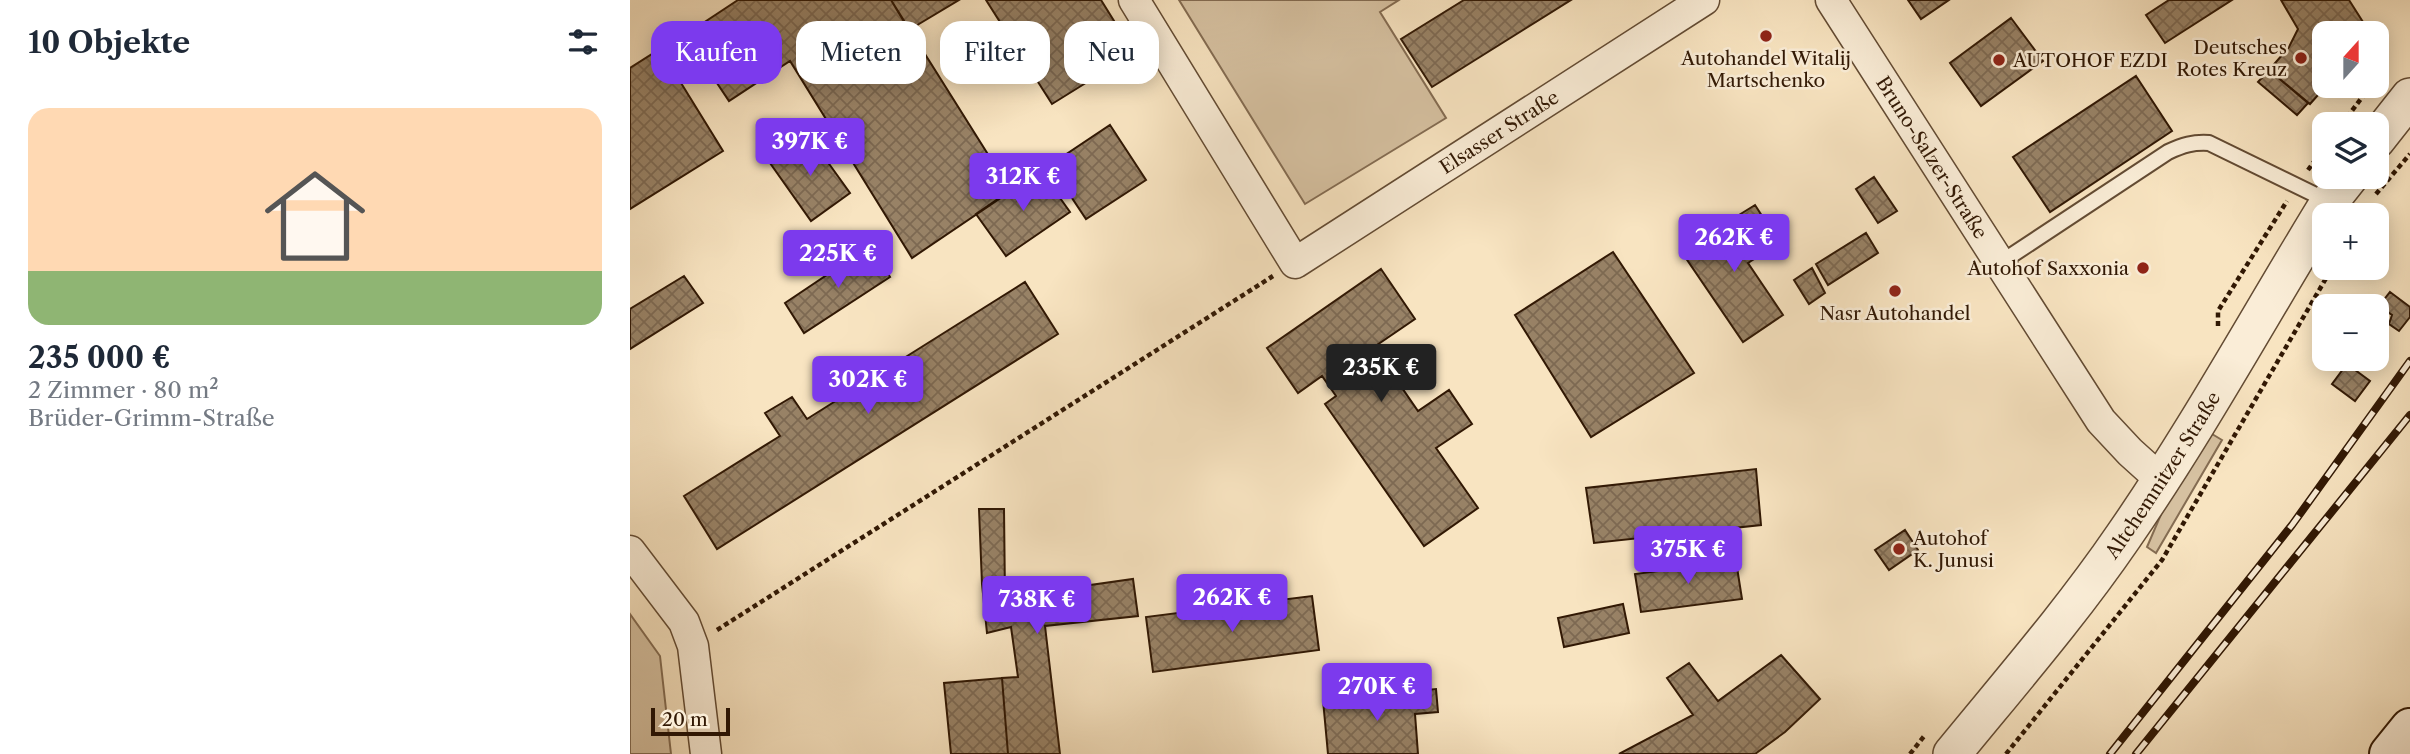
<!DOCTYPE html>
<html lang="de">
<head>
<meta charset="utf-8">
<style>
  body { margin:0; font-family:"Libre Caslon Text",serif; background:#f6f6f7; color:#1f2937; height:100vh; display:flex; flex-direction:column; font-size:26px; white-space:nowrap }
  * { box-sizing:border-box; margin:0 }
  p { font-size:23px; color:#747a83 }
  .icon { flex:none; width:38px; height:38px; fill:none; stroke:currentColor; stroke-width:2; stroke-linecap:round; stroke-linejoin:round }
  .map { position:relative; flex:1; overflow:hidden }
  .sheet { display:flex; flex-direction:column; background:#fff; width:630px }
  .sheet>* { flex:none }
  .top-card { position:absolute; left:21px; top:21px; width:665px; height:63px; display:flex; gap:14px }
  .needle { width:46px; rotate:21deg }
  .buttons { position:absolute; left:1682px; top:21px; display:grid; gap:14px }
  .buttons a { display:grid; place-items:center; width:77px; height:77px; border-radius:14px; background:#fff; box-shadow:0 4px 18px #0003; font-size:35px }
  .scale { position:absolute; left:21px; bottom:18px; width:79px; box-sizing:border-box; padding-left:7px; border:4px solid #311804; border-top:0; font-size:19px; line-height:24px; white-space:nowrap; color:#311804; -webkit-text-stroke:5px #faedd7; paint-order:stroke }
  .price { position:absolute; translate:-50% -60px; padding:0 16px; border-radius:7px; background:#7c3aed; color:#fff; font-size:23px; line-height:46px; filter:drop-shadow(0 2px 4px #0008) }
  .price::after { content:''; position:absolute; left:50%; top:42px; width:21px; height:16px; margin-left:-10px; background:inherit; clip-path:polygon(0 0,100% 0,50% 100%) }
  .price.current { background:#222; color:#fff }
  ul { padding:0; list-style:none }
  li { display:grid; align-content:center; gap:14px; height:371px; padding:0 28px }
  li span { display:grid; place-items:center; height:217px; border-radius:21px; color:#555 }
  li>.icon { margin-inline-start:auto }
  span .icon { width:126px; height:126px; fill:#fffc; stroke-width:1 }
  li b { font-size:30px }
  h2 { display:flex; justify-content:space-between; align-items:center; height:84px; padding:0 28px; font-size:30px }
  .pill { padding:0 24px; border-radius:21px; background:#fff; box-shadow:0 4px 18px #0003; font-size:24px; line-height:63px }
  .pill.current { background:#7c3aed; color:#fff }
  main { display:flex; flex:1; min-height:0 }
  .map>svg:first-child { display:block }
</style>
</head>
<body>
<main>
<section class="sheet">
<h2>10 Objekte<svg class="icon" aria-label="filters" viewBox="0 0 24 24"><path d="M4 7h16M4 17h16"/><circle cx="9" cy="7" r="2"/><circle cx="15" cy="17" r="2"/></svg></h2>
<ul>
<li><span style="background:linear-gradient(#ffd9b3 75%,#8fb573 0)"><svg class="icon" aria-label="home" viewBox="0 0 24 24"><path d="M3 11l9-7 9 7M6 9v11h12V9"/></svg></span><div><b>235 000 €</b><p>2 Zimmer · 80 m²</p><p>Brüder-Grimm-Straße</p></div></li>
</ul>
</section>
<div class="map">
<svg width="1780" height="754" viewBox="0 0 1780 754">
  <defs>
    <pattern id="building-cross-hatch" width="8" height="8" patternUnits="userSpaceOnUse" patternTransform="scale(1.75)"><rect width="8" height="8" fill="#988266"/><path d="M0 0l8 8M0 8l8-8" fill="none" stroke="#7d6952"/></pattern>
  </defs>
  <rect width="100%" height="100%" fill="#f8e4c1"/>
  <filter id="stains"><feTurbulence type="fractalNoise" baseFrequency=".00286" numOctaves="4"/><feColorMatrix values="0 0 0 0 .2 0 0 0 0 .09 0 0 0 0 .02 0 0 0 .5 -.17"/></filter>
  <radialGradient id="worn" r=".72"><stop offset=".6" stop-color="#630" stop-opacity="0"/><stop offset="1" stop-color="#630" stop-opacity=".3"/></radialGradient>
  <path fill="#d6c1a1" stroke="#846c52" stroke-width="2" d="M549,0h220l-19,12 66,106 -141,86z
    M1577,431l15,9 -66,113 -9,-6 28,-65z
    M0,614l30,42 11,98h-41z"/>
  <path fill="url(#building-cross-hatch)" stroke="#311804" stroke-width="2" d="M108,0h153l120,191 -99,67 -122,-197 -61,40 -44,-66z
    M261,0h68l-50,30z
    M356,0h115l33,53 -82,51z
    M834,0h107l-139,87 -31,-48z
    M1278,0h41l-28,19z
    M1539,0h63l-67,43 -19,-28z
    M1651,0h68l21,33h-46v53h2l-16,18 -41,-34 20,-23 9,-18z
    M1381,18l32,43 -62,45 -31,-43z
    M30,49l63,102 -93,58v-141z
    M1639,70l39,33 -11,12 -39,-33z
    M1506,76l36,55 -122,81 -37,-55z
    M480,125l36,55 -60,39 -36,-54z
    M179,136l41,57 -39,28 -41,-58z
    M410,170l30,42 -64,44 -30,-42z
    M1244,177l23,34 -19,12 -22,-34z
    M1125,205l9,14 -18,12 16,23 -14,9 35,52 -40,27 -62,-91z
    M1236,233l12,20 -50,32 -12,-21z
    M240,246l20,31 -86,56 -19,-30z
    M983,252l81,121 -103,64 -76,-122z
    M1182,268l13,25 -16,11 -15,-24z
    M751,269l34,50 -57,39 8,12 16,-11 36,52 31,-21 23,34 -36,24 42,60 -54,38 -99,-142 11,-8 -14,-20 -24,17 -31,-45z
    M54,276l19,27 -73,46v-40z
    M395,282l33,52 -341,215 -33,-53 96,-60 -15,-23 27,-16 15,22z
    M1760,292l20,15v10l-11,14 -10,-7 3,-9 -13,-9z
    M1717,364l23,17 -15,20 -23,-17z
    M1126,469l5,56 -167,18 -8,-55z
    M349,509h25l1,88 128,-18 5,37 -93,10 15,128h-52l-6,-76 16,-1 -7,-50 -24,6 -5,-49z
    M1275,530l13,20 -29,20 -14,-20z
    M1106,561l6,38 -101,13 -6,-38z
    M682,596l7,54 -166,22 -7,-55z
    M993,604l6,29 -65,14 -6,-29z
    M1151,655l39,44 -35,33 -30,22h-136l74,-39 -26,-37 22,-15 29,38z
    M372,678l6,76h-57l-7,-71z
    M806,689l2,23 -23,2 3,40h-90l-5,-54z"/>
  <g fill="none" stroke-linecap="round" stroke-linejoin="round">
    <defs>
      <path id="service" d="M1370,263l168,-111c15,-7 25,-10 41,-9l119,58"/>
      <g id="minor">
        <path id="s1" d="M504,0l161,263 409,-263"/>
        <path id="s2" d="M1201,0l270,421 29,31 31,28"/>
        <path d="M0,551l54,71 9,24 13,108"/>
      </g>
      <g id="tertiary">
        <path d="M1746,140l34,-43"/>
        <path id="s3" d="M1322,754c58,-71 119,-141 171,-217 75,-108 138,-224 207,-336l19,-24"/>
      </g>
      <path id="secondary" d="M1759,754l21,-26"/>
    </defs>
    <use href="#service" stroke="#634b33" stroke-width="18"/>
    <use href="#minor" stroke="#634b33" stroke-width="33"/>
    <use href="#tertiary" stroke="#634b33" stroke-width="40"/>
    <use href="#secondary" stroke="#311804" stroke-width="42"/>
    <path stroke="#311804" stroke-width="4.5" stroke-dasharray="5 3.5" stroke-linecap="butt" d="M1712,124l24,-32 10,-4
      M1678,170l16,-22
      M1746,194l34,-40
      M1588,326v-15l69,-110
      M87,630l556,-354
      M1280,754l15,-19
      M1376,754l156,-194 170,-292"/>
    <use href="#service" stroke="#faedd7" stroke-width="14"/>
    <use href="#minor" stroke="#faedd7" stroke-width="30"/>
    <use href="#tertiary" stroke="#faedd7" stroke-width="37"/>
    <use href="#secondary" stroke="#faedd7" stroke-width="38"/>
    <defs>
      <path id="rail" d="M1480,754l182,-229 118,-164
        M1506,754l274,-339"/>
    </defs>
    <use href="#rail" stroke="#311804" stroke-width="8"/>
    <use href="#rail" stroke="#faedd7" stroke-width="5" stroke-dasharray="16" stroke-linecap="butt"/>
  </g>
  <g fill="#8f2418" stroke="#faedd7" stroke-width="2.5">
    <circle cx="1136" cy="36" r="7"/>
    <circle cx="1671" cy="58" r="7"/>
    <circle cx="1369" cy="60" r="7"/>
    <circle cx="1513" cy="268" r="7"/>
    <circle cx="1265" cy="291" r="7"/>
    <circle cx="1269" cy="549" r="7"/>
  </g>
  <g text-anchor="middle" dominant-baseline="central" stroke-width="5" stroke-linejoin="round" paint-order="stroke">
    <g font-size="19" fill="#311804" stroke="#faedd7" text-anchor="end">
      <text x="1657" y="47">Deutsches<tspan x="1657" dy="22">Rotes Kreuz</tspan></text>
      <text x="1136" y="58" text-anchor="middle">Autohandel Witalij<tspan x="1136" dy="22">Martschenko</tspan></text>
      <text x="1383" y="60" text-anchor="start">AUTOHOF EZDI</text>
      <text x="1499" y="268">Autohof Saxxonia</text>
      <text x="1265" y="313" text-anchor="middle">Nasr Autohandel</text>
      <text x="1283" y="538" text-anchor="start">Autohof<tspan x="1283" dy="22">K. Junusi</tspan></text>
    </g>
    <g font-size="19" fill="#311804" stroke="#faedd7">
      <text stroke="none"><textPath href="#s1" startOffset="551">Elsasser Straße</textPath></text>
      <text stroke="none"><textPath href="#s2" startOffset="187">Bruno-Salzer-Straße</textPath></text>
      <text stroke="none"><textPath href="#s3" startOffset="350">Altchemnitzer Straße</textPath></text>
    </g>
  </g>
  <rect width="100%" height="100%" filter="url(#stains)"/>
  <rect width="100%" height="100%" fill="url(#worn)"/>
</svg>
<div class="buttons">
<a><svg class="needle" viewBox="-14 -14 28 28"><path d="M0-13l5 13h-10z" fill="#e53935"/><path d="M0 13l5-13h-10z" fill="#747a83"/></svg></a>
<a><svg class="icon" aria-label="layers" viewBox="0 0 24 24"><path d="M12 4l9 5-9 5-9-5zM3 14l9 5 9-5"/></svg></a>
<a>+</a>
<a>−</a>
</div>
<div class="scale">20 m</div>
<b class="price" style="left:180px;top:178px">397K €</b>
<b class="price" style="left:393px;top:213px">312K €</b>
<b class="price" style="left:1104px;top:274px">262K €</b>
<b class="price" style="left:208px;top:290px">225K €</b>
<b class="price current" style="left:751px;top:404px">235K €</b>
<b class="price" style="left:238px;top:416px">302K €</b>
<b class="price" style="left:1058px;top:586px">375K €</b>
<b class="price" style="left:602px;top:634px">262K €</b>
<b class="price" style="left:407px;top:636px">738K €</b>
<b class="price" style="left:747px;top:723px">270K €</b>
<div class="top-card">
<a class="pill current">Kaufen</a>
<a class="pill">Mieten</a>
<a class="pill">Filter</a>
<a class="pill">Neu</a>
</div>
</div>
</main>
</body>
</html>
